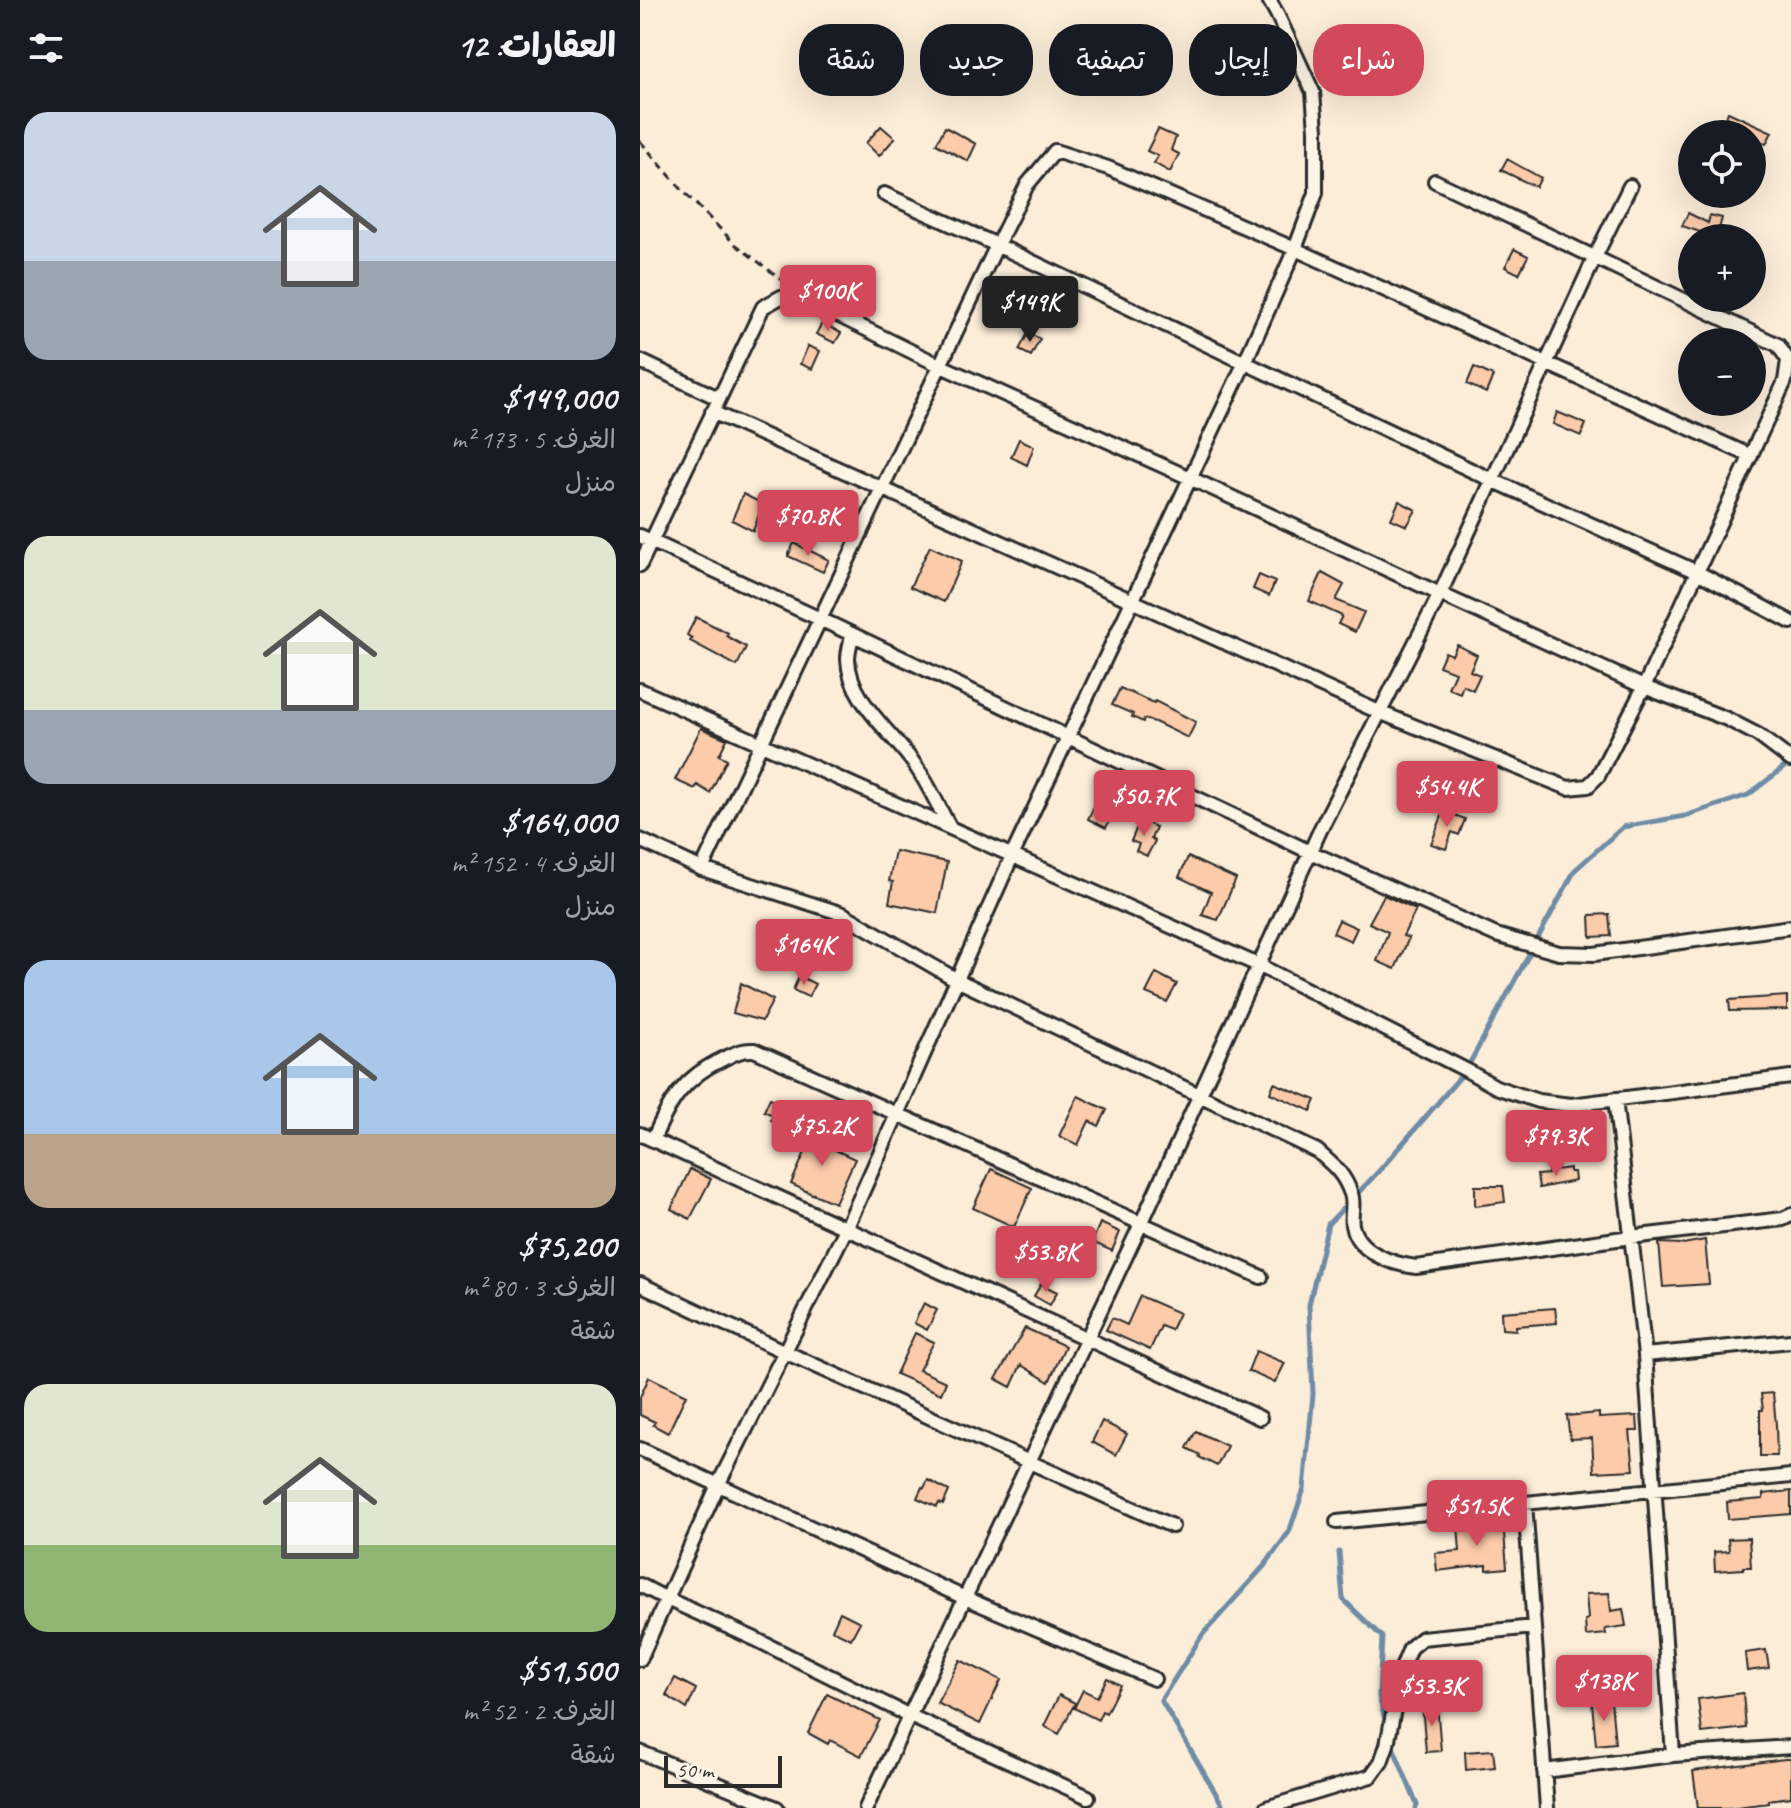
<!DOCTYPE html>
<html lang="ar">
<head>
<meta charset="utf-8">
<style>
  body { margin:0; font-family:Caveat,"Playpen Sans Arabic",sans-serif; background:#242831; color:#f1f3f6; direction:rtl; height:100vh; display:flex; flex-direction:column; font-size:30px; white-space:nowrap }
  * { box-sizing:border-box; margin:0 }
  p { font-size:26px; color:#9ea1a6 }
  .icon { flex:none; width:44px; height:44px; fill:none; stroke:currentColor; stroke-width:2; stroke-linecap:round; stroke-linejoin:round }
  .map { position:relative; flex:1; overflow:hidden; direction:ltr }
  .sheet { display:flex; flex-direction:column; background:#171b24; width:640px }
  .sheet>* { flex:none }
  .guide { position:absolute; left:24px; top:24px; width:760px; height:72px; direction:rtl; display:flex; gap:16px }
  .buttons { position:absolute; left:1038px; top:120px; display:grid; gap:16px }
  .buttons a { display:grid; place-items:center; width:88px; height:88px; border-radius:50%; background:#171b24; box-shadow:0 8px 32px #0002; font-size:40px }
  .scale { position:absolute; left:24px; bottom:20px; width:118px; box-sizing:border-box; padding-left:8px; border:4px solid #2b2b2b; border-top:0; font-size:22px; line-height:28px; white-space:nowrap; color:#2b2b2b; -webkit-text-stroke:6px #fcf5e5; paint-order:stroke }
  .price { position:absolute; translate:-50% -68px; padding:0 18px; border-radius:8px; background:#d1495b; color:#fff; font-size:26px; line-height:52px; filter:drop-shadow(0 2px 4px #0008) }
  .price::after { content:''; position:absolute; left:50%; top:48px; width:24px; height:18px; margin-left:-12px; background:inherit; clip-path:polygon(0 0,100% 0,50% 100%) }
  .price.current { background:#222; color:#fff }
  ul { padding:0; list-style:none }
  li { display:grid; align-content:center; gap:16px; height:424px; padding:0 24px }
  li span { display:grid; place-items:center; height:248px; border-radius:24px; color:#555 }
  li>.icon { margin-inline-start:auto }
  span .icon { width:144px; height:144px; fill:#fffc; stroke-width:1 }
  li b { font-size:34px }
  h2 { display:flex; justify-content:space-between; align-items:center; height:96px; padding:0 24px; font-size:34px }
  .tag { padding:0 28px; border-radius:32px; background:#171b24; box-shadow:0 8px 32px #0002; font-size:28px; line-height:72px }
  .tag.current { background:#d1495b; color:#fff }
  main { display:flex; flex:1; min-height:0 }
  .map>svg:first-child { display:block }
</style>
</head>
<body>
<main>
<div class="map">
<svg width="1151" height="1808" viewBox="0 0 1151 1808">
  <rect width="100%" height="100%" fill="#fcedd9"/>
  <filter id="ink" filterUnits="userSpaceOnUse"><feTurbulence type="fractalNoise" baseFrequency=".0125" numOctaves="2"/><feDisplacementMap in="SourceGraphic" scale="16" xChannelSelector="R" yChannelSelector="G"/><feConvolveMatrix kernelMatrix="1 2 1 2 8 2 1 2 1" color-interpolation-filters="sRGB"/></filter>
  <g filter="url(#ink)">
    <g fill="none" stroke-linecap="round" stroke-linejoin="round">
      <path stroke="#6e8ca5" stroke-width="5" d="M699,1552l4,47 39,38 -3,59 8,33
        M751,1742l26,63 -1,3
        M579,1808l3,-4 -61,-104 42,-66 62,-69 24,-33 15,-43 9,-95 -4,-89 19,-81 51,-53 87,-101 109,-200 48,-43 62,-11 63,-21 43,-33"/>
    </g>
    <path fill="#fbcbaa" stroke="#2b2b2b" stroke-width="2" d="M1088,112l44,20 -6,12 -14,-6v-4h-10l-19,-9z
      M241,126l14,12 -16,18 -13,-13z
      M305,127l31,17 -8,17 -32,-17z
      M518,129l18,8 -5,13 8,4 -9,18 -16,-9 4,-7 -11,-5z
      M867,159l34,19 -5,9 -35,-17z
      M1048,213l20,10 2,-8 12,3 -3,11 14,7v2h-15l-36,-12z
      M874,249l14,7 -9,18 -14,-7z
      M182,323l19,10 -6,10 -19,-9z
      M388,333l12,6 -9,17 -12,-6z
      M168,346l12,5 -8,18 -12,-5z
      M834,367l19,9 -7,17 -19,-9z
      M917,412l29,12 -5,12 -28,-12z
      M379,439l15,7 -7,19 -16,-8z
      M103,494l20,10 -10,27 -21,-11z
      M759,501l17,9 -9,16 -16,-7z
      M154,543l35,17 -6,12 -35,-16z
      M290,546l32,15 -18,41 -34,-15z
      M682,573l22,12 -8,15 28,12 -9,20 -17,-8 4,-8 -33,-15z
      M619,575l16,7 -6,14 -16,-7z
      M56,617l32,16 -2,3 20,11 -9,19 -47,-25 2,-3 -5,-3z
      M817,645l20,10 -7,16 10,4 -7,15 -10,-5 -3,8 -12,-5 7,-16 -16,-6 6,-14 7,3z
      M480,688l34,15 1,-2 41,21 -8,16 -33,-16 -11,-3 -1,3 -11,-5 1,-3 -21,-9z
      M61,728l26,11 -8,16 8,4 -17,34 -13,-8 -2,4 -20,-9z
      M455,804l18,9 -7,15 -18,-9z
      M804,811l21,8 -6,16 -7,-3 -6,17 -15,-5z
      M500,820l16,7 -5,12 4,2 -8,15 -11,-5 3,-7 -8,-3z
      M255,851l52,11 -10,51 -48,-10 4,-21 -4,-1z
      M548,857l48,22 -18,41 -16,-5 9,-23 -32,-15z
      M744,895l32,15 -13,26 6,2 -14,31 -18,-8 11,-29 -19,-9z
      M969,914l2,22 -20,1 -1,-22z
      M699,920l18,8 -6,13 -18,-8z
      M516,973l21,11 -10,18 -21,-9z
      M159,976l16,8 -7,13 -15,-7z
      M101,983l32,17 -11,21 -29,-8z
      M1147,996v14l-57,1 -1,-11z
      M634,1083l42,17 -5,11 -41,-18z
      M438,1096l29,14 -8,16 -10,-5 -11,24 -19,-9z
      M130,1098l24,11 -2,18 -7,-1 -14,-6 2,-5 -9,-4z
      M167,1127l17,8 -4,8 35,16 -20,44 -21,-9v1l-23,-11 18,-41 -8,-4z
      M930,1168v4h4l1,9 -36,7 -2,-13 11,-1v-3z
      M50,1169l21,10 -21,40 -19,-10z
      M351,1169l41,19 -18,39 -41,-19z
      M835,1186h28l2,16 -30,4z
      M460,1223l20,9 -8,19 -20,-9z
      M1065,1240l4,44 -46,3 -4,-44 24,1z
      M401,1284l16,8 -7,13 -16,-9z
      M500,1296l39,17 -8,17 -10,-4 -11,24 -44,-20 6,-12 15,7z
      M284,1303l13,7 -10,20 -13,-7z
      M915,1308l2,15 -41,3v4l-14,-1 -1,-17z
      M385,1328l40,18 -16,36 -28,-17 -10,22 -15,-8z
      M275,1333l19,9 -15,28 27,12 -5,12 -45,-20z
      M616,1351l29,12 -10,20 -27,-12z
      M9,1377l37,18 -18,38 -15,-8 2,-3 -15,-7v-18z
      M1133,1393l3,32 1,31h-17v-46h3l-2,-16z
      M959,1413v5l38,-2 1,15h-8l4,39 -40,2 -2,-34 -22,1 -3,-23z
      M462,1421l25,13 -11,21 -24,-13z
      M556,1431l31,15 -10,20 -18,-9 1,-2 -13,-7z
      M288,1480l21,11 -6,14 -4,-2 -2,4 -20,-9 5,-11 2,1z
      M1151,1491v23l-63,5 -1,-17 36,-3v-5z
      M863,1521l4,47 -20,2v-5l-50,6 -2,-18 25,-2 -2,-25z
      M1109,1538l2,29h-8v2l-28,2 -1,-19 15,-1 -1,-12z
      M969,1593l2,18 12,-2 3,17 -21,3 1,5 -20,2 -1,-16 3,-1 -2,-25z
      M200,1612l20,10 -9,17 -19,-9z
      M1126,1650l3,18 -22,3 -2,-18z
      M320,1660l41,20 -21,44 -43,-21z
      M35,1678l21,11 -9,20 -21,-14z
      M467,1678l13,7 -14,28 -4,-2 -4,9 -24,-12 9,-18 14,7z
      M1103,1693l3,35 -44,5 -4,-34z
      M187,1694l53,26 -19,36 -31,-16 -2,4 -20,-11z
      M419,1695l16,8 -16,31 -15,-8z
      M971,1701l4,42 -19,2 -4,-42z
      M797,1704l4,47 -15,1 -4,-47z
      M853,1750l2,17 -29,3 -1,-18z
      M1145,1759h6v38l-23,3v3l-39,5h-31l-5,-37z"/>
    <g fill="none" stroke-linecap="round" stroke-linejoin="round">
      <defs>
        <path id="street" d="M244,194l113,51 495,235 205,92 94,50
          M0,361l78,37
          M72,412l667,300 189,76 20,-2 10,-10 46,-89 141,-306 3,-21 -10,-15 -343,-164
          M0,536l180,83 490,233 186,83 63,18 35,1 197,-27
          M0,565l123,-258 18,-10 28,4 130,64 251,113 250,116 204,93 83,32 31,16 33,25
          M212,634c-1,8 -4,17 -4,25 1,43 47,75 69,109 13,19 22,40 33,60
          M0,690l618,275 208,105 30,17 42,14 33,4 220,-28
          M0,840l62,29 141,45 114,66 360,171c16,14 27,22 34,43 4,10 -1,21 1,31 5,27 40,39 64,42l215,-30 152,-18 8,-4
          M62,869l295,-624 30,-60 28,-34 53,17 187,81 456,207
          M975,1099l30,256 28,400
          M0,1134l620,284
          M13,1140c16,-38 31,-63 70,-81 11,-5 19,-10 31,-9l507,227
          M0,1284l145,68 387,174
          M1005,1355l146,-14
          M0,1449l325,149 189,81
          M885,1503l22,305
          M697,1522l454,-46
          M0,1585l27,14 88,40 155,77 178,81
          M0,1659l78,-174 128,-256 166,-373 233,-494 50,-113 21,-56v-63l-3,-38 -36,-78 -8,-14
          M0,1752l137,56
          M904,1771l129,-16 118,-8
          M226,1808l275,-584 181,-398 118,-232 155,-337 35,-71
          M626,1808l105,-32 10,-14 6,-17 15,-77 8,-20 12,-10 112,-11"/>
      </defs>
      <use href="#street" stroke="#2b2b2b" stroke-width="18"/>
      <path stroke="#2b2b2b" stroke-width="3" stroke-dasharray="8 6" stroke-linecap="butt" d="M0,141l44,51 51,52 51,39"/>
      <use href="#street" stroke="#fcf5e5" stroke-width="12"/>
    </g>
  </g>
</svg>
<div class="buttons">
<a><svg class="icon" aria-label="locate" viewBox="0 0 24 24"><circle cx="12" cy="12" r="6"/><path d="M12 2v4M12 18v4M2 12h4M18 12h4"/></svg></a>
<a>+</a>
<a>−</a>
</div>
<div class="scale">50 m</div>
<b class="price" style="left:188px;top:333px">$100K</b>
<b class="price current" style="left:390px;top:344px">$149K</b>
<b class="price" style="left:168px;top:558px">$70.8K</b>
<b class="price" style="left:807px;top:829px">$54.4K</b>
<b class="price" style="left:504px;top:838px">$50.7K</b>
<b class="price" style="left:164px;top:987px">$164K</b>
<b class="price" style="left:182px;top:1168px">$75.2K</b>
<b class="price" style="left:916px;top:1178px">$79.3K</b>
<b class="price" style="left:406px;top:1294px">$53.8K</b>
<b class="price" style="left:837px;top:1548px">$51.5K</b>
<b class="price" style="left:964px;top:1723px">$138K</b>
<b class="price" style="left:792px;top:1728px">$53.3K</b>
<div class="guide">
<a class="tag current">شراء</a>
<a class="tag">إيجار</a>
<a class="tag">تصفية</a>
<a class="tag">جديد</a>
<a class="tag">شقة</a>
</div>
</div>
<section class="sheet">
<h2>العقارات: 12<svg class="icon" aria-label="filters" viewBox="0 0 24 24"><path d="M4 7h16M4 17h16"/><circle cx="9" cy="7" r="2"/><circle cx="15" cy="17" r="2"/></svg></h2>
<ul>
<li><span style="background:linear-gradient(#c9d6e8 60%,#9aa5b1 0)"><svg class="icon" aria-label="home" viewBox="0 0 24 24"><path d="M3 11l9-7 9 7M6 9v11h12V9"/></svg></span><div><b>$149,000</b><p>الغرف: 5 · 173 m²</p><p>منزل</p></div></li>
<li><span style="background:linear-gradient(#dfe7d0 70%,#9aa5b1 0)"><svg class="icon" aria-label="home" viewBox="0 0 24 24"><path d="M3 11l9-7 9 7M6 9v11h12V9"/></svg></span><div><b>$164,000</b><p>الغرف: 4 · 152 m²</p><p>منزل</p></div></li>
<li><span style="background:linear-gradient(#a9c7e8 70%,#b9a48a 0)"><svg class="icon" aria-label="home" viewBox="0 0 24 24"><path d="M3 11l9-7 9 7M6 9v11h12V9"/></svg></span><div><b>$75,200</b><p>الغرف: 3 · 80 m²</p><p>شقة</p></div></li>
<li><span style="background:linear-gradient(#dfe7d0 65%,#8fb573 0)"><svg class="icon" aria-label="home" viewBox="0 0 24 24"><path d="M3 11l9-7 9 7M6 9v11h12V9"/></svg></span><div><b>$51,500</b><p>الغرف: 2 · 52 m²</p><p>شقة</p></div></li>
</ul>
</section>
</main>
</body>
</html>
